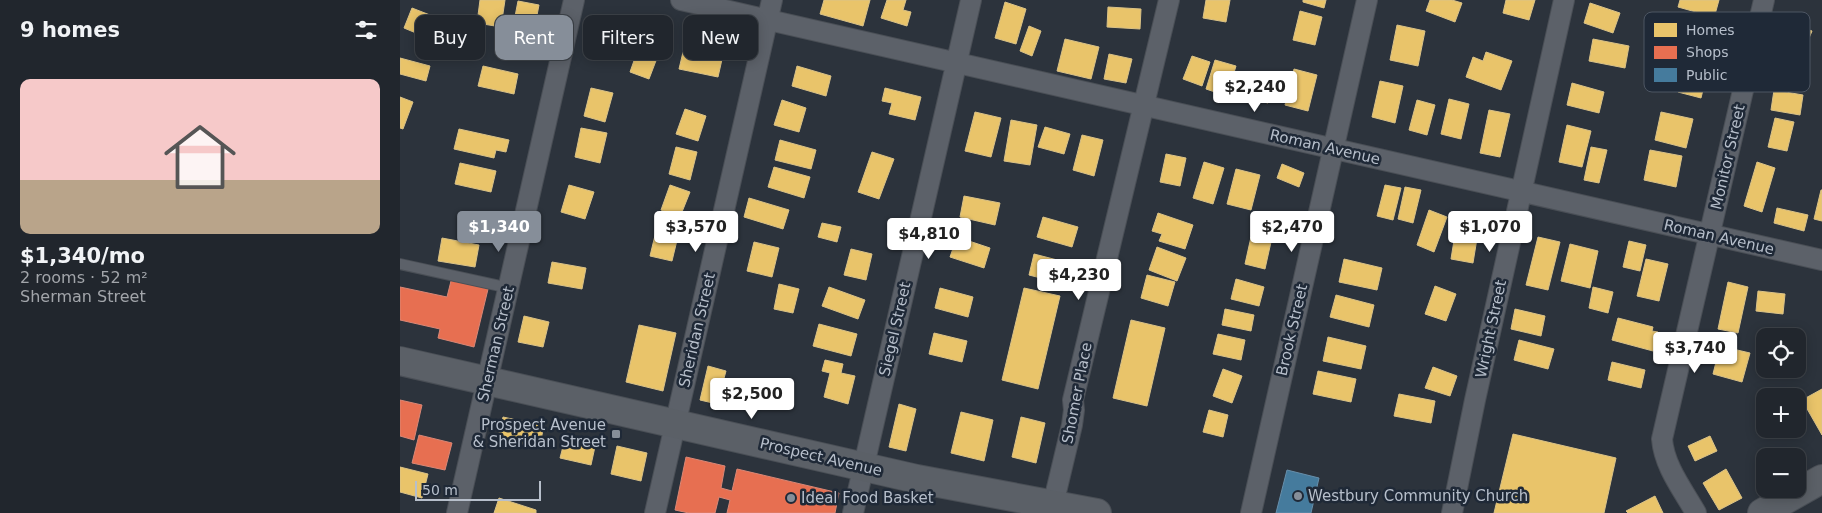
<!DOCTYPE html>
<html lang="en">
<head>
<meta charset="utf-8">
<style>
  body { margin:0; font-family:"DejaVu Sans",sans-serif; background:#2d3239; color:#f1f3f6; height:100vh; display:flex; flex-direction:column; font-size:19px; white-space:nowrap }
  * { box-sizing:border-box; margin:0 }
  p { font-size:16px; color:#a2a5aa }
  .icon { flex:none; width:28px; height:28px; fill:none; stroke:currentColor; stroke-width:2; stroke-linecap:round; stroke-linejoin:round }
  .map { position:relative; flex:1; overflow:hidden }
  .side { display:flex; flex-direction:column; background:#21262d; width:400px }
  .side>* { flex:none }
  .top-card { position:absolute; left:15px; top:15px; width:475px; height:45px; display:flex; gap:10px }
  .tools { position:absolute; left:1356px; top:328px; display:grid; gap:10px }
  .tools a { display:grid; place-items:center; width:50px; height:50px; border-radius:10px; background:#21262d; box-shadow:0 2px 12px #0003,0 0 0 1px #3e4349; font-size:25px }
  .scale { position:absolute; left:15px; bottom:12px; width:126px; box-sizing:border-box; padding-left:5px; border:2px solid #b7bfcb; border-top:0; font-size:14px; line-height:18px; white-space:nowrap; color:#b7bfcb; -webkit-text-stroke:4px #1f2937; paint-order:stroke }
  .price { position:absolute; translate:-50% -42px; padding:0 11px; border-radius:5px; background:#fff; color:#222; font-size:16px; line-height:32px; filter:drop-shadow(0 1px 2px #0008) }
  .price::after { content:''; position:absolute; left:50%; top:30px; width:15px; height:11px; margin-left:-8px; background:inherit; clip-path:polygon(0 0,100% 0,50% 100%) }
  .price.selected { background:#868e99; color:#fff }
  ul { padding:0; list-style:none }
  li { display:grid; align-content:center; gap:10px; height:265px; padding:0 20px }
  li+li { border-top:1px solid #3e4349 }
  li span { display:grid; place-items:center; height:155px; border-radius:10px; color:#555 }
  li>.icon { margin-inline-start:auto }
  span .icon { width:90px; height:90px; fill:#fffc; stroke-width:1 }
  li b { font-size:21px }
  h2 { display:flex; justify-content:space-between; align-items:center; height:60px; padding:0 20px; font-size:21px }
  .tag { padding:0 18px; border-radius:10px; background:#21262d; box-shadow:0 2px 12px #0003,0 0 0 1px #3e4349; font-size:18px; line-height:45px }
  .tag.selected { background:#868e99; color:#fff }
  main { display:flex; flex:1; min-height:0 }
  .map>svg:first-child { display:block }
</style>
</head>
<body>
<main>
<section class="side">
<h2>9 homes<svg class="icon" aria-label="filters" viewBox="0 0 24 24"><path d="M4 7h16M4 17h16"/><circle cx="9" cy="7" r="2"/><circle cx="15" cy="17" r="2"/></svg></h2>
<ul>
<li><span style="background:linear-gradient(#f6c9c9 65%,#b9a48a 0)"><svg class="icon" aria-label="home" viewBox="0 0 24 24"><path d="M3 11l9-7 9 7M6 9v11h12V9"/></svg></span><div><b>$1,340/mo</b><p>2 rooms · 52 m²</p><p>Sherman Street</p></div></li>
</ul>
</section>
<div class="map">
<svg width="1422" height="513" viewBox="0 0 1422 513">
  <rect width="100%" height="100%" fill="#2c333c"/>
  <path fill="#e9c46a" stroke="#dac287" d="M80,0h25l-4,27 -24,-4z
    M424,0h46l-7,26 -43,-12z
    M487,0h19l-3,10 8,2 -4,14 -26,-8z
    M806,0h24l-4,22 -23,-4z
    M903,0h23l-2,8 -21,-6z
    M1030,0h22l10,3 -7,19 -29,-11z
    M1106,0h29l-6,20 -26,-7z
    M1280,0h39l-8,29 -19,-5 4,-12 -18,-5z
    M118,1l21,4 -7,36 -21,-4z
    M605,2l21,7 -10,35 -21,-6z
    M1190,3l30,10 -7,20 -29,-10z
    M708,7l33,2 -1,20 -33,-2z
    M12,8l36,14 -8,21 -36,-15z
    M900,11l22,6 -7,28 -22,-5z
    M199,21l23,9 -9,25 -23,-8z
    M1385,21l27,10 -5,12 -27,-9z
    M997,25l28,6 -7,35 -28,-6z
    M629,26l12,5 -9,25 -12,-5z
    M242,38l20,7 -13,34 -19,-7z
    M665,39l34,8 -8,32 -34,-8z
    M1193,39l36,7 -4,22 -36,-7z
    M1284,46l28,6 -11,46 -23,-6 6,-22 -6,-1z
    M297,49l26,6 -5,22 -39,-8 4,-17 12,3z
    M1086,52l26,9 -11,29 -35,-13 7,-20 10,4z
    M709,54l23,5 -6,24 -22,-4z
    M792,56l18,6 -8,24 -19,-7z
    M0,58l30,8 -4,15 -26,-7z
    M815,60l21,6 -9,30 -21,-7z
    M83,66l35,8 -4,20 -36,-8z
    M397,66l34,10 -5,20 -34,-10z
    M894,69l23,6 -9,36 -23,-6z
    M849,72l24,5 -5,26 -24,-6z
    M980,81l23,5 -8,37 -23,-6z
    M1172,83l32,9 -5,21 -32,-8z
    M191,88l22,5 -8,29 -21,-6z
    M485,88l36,9 -6,23 -26,-6 3,-11 -10,-2z
    M1374,90l29,5 -3,20 -29,-5z
    M0,97l13,5 -10,27 -3,-1z
    M1049,99l20,5 -8,35 -20,-5z
    M382,100l24,8 -7,24 -25,-7z
    M1017,100l18,5 -8,30 -18,-5z
    M285,109l21,7 -8,25 -22,-7z
    M1089,110l21,4 -10,43 -20,-4z
    M575,112l26,6 -10,39 -26,-6z
    M1261,112l32,7 -7,29 -31,-8z
    M1375,118l19,4 -7,29 -19,-4z
    M611,120l26,5 -7,40 -26,-4z
    M1167,125l24,6 -9,36 -23,-5z
    M645,127l25,7 -6,20 -26,-7z
    M181,128l26,5 -7,30 -25,-6z
    M59,129l50,11 -3,12 -10,-2 -2,8 -40,-9z
    M682,135l21,5 -9,36 -21,-6z
    M380,140l36,10 -5,19 -36,-9z
    M276,147l21,5 -7,28 -21,-6z
    M1191,147l16,3 -8,33 -15,-3z
    M1250,150l32,6 -6,31 -32,-7z
    M472,152l22,7 -15,40 -21,-7z
    M766,154l20,4 -6,28 -20,-4z
    M804,162l20,6 -11,36 -20,-6z
    M1357,162l18,6 -13,44 -18,-6z
    M60,163l36,8 -5,21 -36,-8z
    M882,164l22,9 -5,14 -22,-9z
    M374,167l36,10 -6,21 -36,-11z
    M836,169l24,6 -9,35 -24,-6z
    M169,185l25,7 -9,27 -24,-7z
    M270,185l20,7 -10,25 -19,-7z
    M985,185l16,3 -8,32 -16,-4z
    M1005,187l16,3 -8,33 -15,-4z
    M1421,190h1v31l-8,-2z
    M564,196l36,7 -5,22 -35,-8z
    M349,198l40,12 -6,19 -39,-12z
    M1377,208l31,7 -4,16 -30,-8z
    M1029,210l18,7 -13,35 -17,-7z
    M758,213l35,12 -8,24 -26,-8 3,-7 -10,-3z
    M643,217l35,10 -6,20 -35,-10z
    M1057,222l22,4 -6,37 -22,-4z
    M422,223l19,4 -4,15 -19,-5z
    M257,227l22,5 -7,29 -22,-5z
    M557,237l33,11 -6,20 -34,-11z
    M851,237l20,5 -6,27 -20,-5z
    M1138,237l22,5 -12,48 -22,-5z
    M42,238l37,7 -4,22 -37,-6z
    M1229,241l17,4 -6,26 -17,-4z
    M354,242l25,6 -7,29 -25,-6z
    M1170,244l28,7 -8,37 -29,-7z
    M757,247l29,11 -9,23 -28,-11z
    M451,249l21,5 -6,26 -22,-5z
    M634,254l35,9 -5,21 -35,-9z
    M944,259l38,9 -5,22 -38,-8z
    M1246,259l22,5 -9,37 -22,-5z
    M152,262l34,6 -4,21 -34,-6z
    M747,275l28,7 -7,24 -27,-8z
    M836,279l28,8 -5,19 -28,-7z
    M1328,282l20,5 -10,46 -20,-4z
    M379,284l20,5 -6,24 -19,-4z
    M1035,286l21,8 -10,27 -21,-7z
    M429,287l36,13 -7,19 -36,-13z
    M1193,287l20,5 -5,21 -19,-5z
    M540,288l33,9 -5,20 -33,-9z
    M624,288l36,8 -22,93 -36,-9z
    M1358,291l27,3 -2,20 -27,-3z
    M936,295l38,10 -5,22 -39,-10z
    M825,309l29,6 -3,16 -29,-6z
    M1115,309l30,7 -4,20 -30,-7z
    M124,316l25,6 -6,25 -25,-5z
    M1218,318l35,9 -1,4 6,1 -5,19 -41,-11z
    M731,320l34,8 -18,78 -34,-8z
    M419,324l38,10 -6,22 -38,-10z
    M239,325l37,8 -13,58 -37,-9z
    M534,333l33,8 -5,21 -33,-8z
    M818,334l27,6 -4,20 -28,-6z
    M928,337l38,9 -5,23 -38,-8z
    M1119,340l35,9 -6,20 -34,-9z
    M1320,346l30,7 -8,29 -29,-8z
    M425,360l18,4 -2,9 14,3 -7,28 -24,-7 6,-24 -8,-2z
    M1212,362l33,8 -4,18 -33,-8z
    M308,366l18,5 -9,33 -17,-4z
    M1033,367l24,9 -7,20 -25,-8z
    M823,369l19,7 -10,27 -19,-7z
    M918,371l38,8 -5,23 -38,-8z
    M1422,389v46l-20,-35z
    M999,394l36,7 -4,22 -37,-7z
    M499,404l17,5 -10,42 -17,-4z
    M809,410l19,5 -5,22 -20,-5z
    M561,412l32,8 -9,41 -33,-8z
    M103,417l41,9 -5,22 -41,-10z
    M621,417l24,6 -9,40 -24,-6z
    M1113,434l103,24 -12,55h-110z
    M166,435l30,7 -5,23 -31,-7z
    M1310,436l7,15 -22,10 -7,-15z
    M217,446l30,7 -6,28 -30,-7z
    M0,467l28,7 -6,24 -22,-6z
    M1326,469l16,29 -23,12 -16,-27z
    M1255,496l8,17h-35l-2,-2z
    M99,498l37,12v3h-42z"/>
  <path fill="#e76f51" stroke="#d98776" d="M52,277l37,8 -15,62 -36,-9 2,-9 -40,-9v-33l47,10z
    M0,400l22,5 -8,35 -14,-4z
    M19,435l33,8 -7,27 -33,-7z
    M286,457l39,9 -4,22 11,3 5,-22 102,24 -4,20h-108l3,-13 -11,-3 -4,16h-26l-14,-3z"/>
  <path fill="#457b9d" stroke="#678fab" d="M887,470l32,8 -8,35h-35z"/>
  <g fill="none" stroke-linecap="round" stroke-linejoin="round">
    <defs>
      <path id="service" d="M0,264l109,24"/>
      <path id="minor" d="M281,0l1141,260
        M57,513l117,-513
        M255,513l117,-513
        M453,513l118,-513
        M651,513l21,-88 2,-15 -1,-10 96,-400
        M851,513l116,-513
        M1052,513l23,-113 89,-400
        M1296,513c-13,-23 -32,-47 -34,-74l102,-439"/>
      <path id="secondary" d="M0,361l517,118 180,34
        M1362,513l60,-34"/>
    </defs>
    <use href="#service" stroke="#4a4f56" stroke-width="12"/>
    <use href="#minor" stroke="#4a4f56" stroke-width="22"/>
    <use href="#secondary" stroke="#4a4f56" stroke-width="30"/>
    <use href="#service" stroke="#5c6169" stroke-width="10"/>
    <use href="#minor" stroke="#5c6169" stroke-width="20"/>
    <use href="#secondary" stroke="#5b6067" stroke-width="28"/>
  </g>
  <g fill="#868e99" stroke="#1f2937" stroke-width="2">
    <rect x="211" y="429" width="10" height="10" rx="2.5"/>
    <circle cx="898" cy="496" r="5"/>
    <circle cx="391" cy="498" r="5"/>
  </g>
  <g text-anchor="middle" dominant-baseline="central" stroke-width="5" stroke-linejoin="round" paint-order="stroke">
    <g font-size="15" fill="#b7bfcb" stroke="#1f2937">
      <text transform="translate(925 147) rotate(13)">Roman Avenue</text>
      <text transform="translate(1328 157) rotate(-77)">Monitor Street</text>
      <text transform="translate(1319 237) rotate(13)">Roman Avenue</text>
      <text transform="translate(495 329) rotate(-77)">Siegel Street</text>
      <text transform="translate(1091 329) rotate(-78)">Wright Street</text>
      <text transform="translate(297 330) rotate(-77)">Sheridan Street</text>
      <text transform="translate(892 330) rotate(-77)">Brook Street</text>
      <text transform="translate(96 344) rotate(-77)">Sherman Street</text>
      <text transform="translate(677 393) rotate(-79)">Shomer Place</text>
      <text transform="translate(421 457) rotate(13)">Prospect Avenue</text>
    </g>
    <g font-size="15" fill="#b7bfcb" stroke="#1f2937" text-anchor="start">
      <text x="206" y="425" text-anchor="end">Prospect Avenue<tspan x="206" dy="17">&amp; Sheridan Street</tspan></text>
      <text x="908" y="496">Westbury Community Church</text>
      <text x="401" y="498">Ideal Food Basket</text>
    </g>
  </g>
  <rect x="1244" y="12" width="166" height="80" rx="8" fill="#1f2937" stroke="#4d5663" stroke-width="1"/>
  <rect x="1254" y="23" width="23" height="14" fill="#e9c46a"/>
  <rect x="1254" y="46" width="23" height="13" fill="#e76f51"/>
  <rect x="1254" y="68" width="23" height="14" fill="#457b9d"/>
  <g font-size="14" fill="#b7bfcb">
    <text x="1286" y="35">Homes</text>
    <text x="1286" y="57">Shops</text>
    <text x="1286" y="80">Public</text>
  </g>
</svg>
<div class="tools">
<a><svg class="icon" aria-label="locate" viewBox="0 0 24 24"><circle cx="12" cy="12" r="6"/><path d="M12 2v4M12 18v4M2 12h4M18 12h4"/></svg></a>
<a>+</a>
<a>−</a>
</div>
<div class="scale">50 m</div>
<b class="price" style="left:855px;top:113px">$2,240</b>
<b class="price selected" style="left:99px;top:253px">$1,340</b>
<b class="price" style="left:296px;top:253px">$3,570</b>
<b class="price" style="left:892px;top:253px">$2,470</b>
<b class="price" style="left:1090px;top:253px">$1,070</b>
<b class="price" style="left:529px;top:260px">$4,810</b>
<b class="price" style="left:679px;top:301px">$4,230</b>
<b class="price" style="left:1295px;top:374px">$3,740</b>
<b class="price" style="left:352px;top:420px">$2,500</b>
<div class="top-card">
<a class="tag">Buy</a>
<a class="tag selected">Rent</a>
<a class="tag">Filters</a>
<a class="tag">New</a>
</div>
</div>
</main>
</body>
</html>
